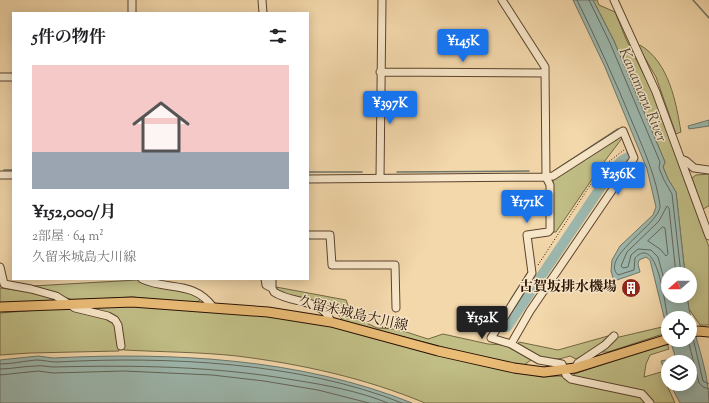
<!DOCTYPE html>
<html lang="ja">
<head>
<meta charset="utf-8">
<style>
  body { margin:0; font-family:"Sorts Mill Goudy","Noto Serif JP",serif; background:#f6f6f6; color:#202124; height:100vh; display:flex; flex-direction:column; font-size:15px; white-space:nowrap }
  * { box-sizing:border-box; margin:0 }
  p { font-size:13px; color:#757577 }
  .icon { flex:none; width:22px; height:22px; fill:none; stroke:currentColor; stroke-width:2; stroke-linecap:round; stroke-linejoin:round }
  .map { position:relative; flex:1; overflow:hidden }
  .sheet { position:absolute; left:12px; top:12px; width:297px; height:268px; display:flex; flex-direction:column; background:#fff; border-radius:0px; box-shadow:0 2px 10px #0003 }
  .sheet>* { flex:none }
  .needle { width:26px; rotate:249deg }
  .tools { position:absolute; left:661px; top:267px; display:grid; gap:8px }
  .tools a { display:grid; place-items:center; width:36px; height:36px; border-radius:50%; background:#fff; box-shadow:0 2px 10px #0003; font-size:20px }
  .price { position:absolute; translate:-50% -34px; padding:0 9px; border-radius:4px; background:#1a73e8; color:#fff; font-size:13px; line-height:26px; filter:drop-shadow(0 1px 2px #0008) }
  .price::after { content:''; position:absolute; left:50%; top:24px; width:12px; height:9px; margin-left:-6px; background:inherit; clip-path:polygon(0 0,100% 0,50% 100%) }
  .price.on { background:#222; color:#fff }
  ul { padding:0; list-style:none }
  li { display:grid; align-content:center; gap:8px; height:212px; padding:0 20px }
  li+li { border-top:1px solid #e0e0e0 }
  li span { display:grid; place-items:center; height:124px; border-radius:0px; color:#555 }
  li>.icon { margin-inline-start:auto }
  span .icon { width:72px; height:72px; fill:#fffc; stroke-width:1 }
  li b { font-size:17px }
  h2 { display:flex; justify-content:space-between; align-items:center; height:48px; padding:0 20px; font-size:17px }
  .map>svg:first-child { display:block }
</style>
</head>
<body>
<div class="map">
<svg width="709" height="403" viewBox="0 0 709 403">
  <rect width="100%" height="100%" fill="#f3d8ab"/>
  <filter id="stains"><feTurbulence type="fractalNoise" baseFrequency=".005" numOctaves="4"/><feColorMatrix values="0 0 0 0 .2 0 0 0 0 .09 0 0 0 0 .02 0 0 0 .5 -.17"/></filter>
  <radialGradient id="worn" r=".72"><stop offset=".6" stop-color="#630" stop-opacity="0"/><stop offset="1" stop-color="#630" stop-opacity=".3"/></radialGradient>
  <path fill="#c0bd85" stroke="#746744" d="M593,0h4l2,5 16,7 11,27 27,54 56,154v78h-9l-11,-16 -2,-13h3v-22h-5l-9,-82 -8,-13 -5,-12 2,-5 -51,-121z
    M640,45c29,17 36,57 41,87l-5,2 -20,-57 -17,-29z
    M617,136l6,1 -22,29 -45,66h-4l1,-52z
    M709,174v32l-6,3 -11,-31 4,-3z
    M137,280l62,16 2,3 -5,4 -64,-6 -59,3 -41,-14z
    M276,287l70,13 6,16 25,12 20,1 31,10 15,-5 45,10 17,1 26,15 -7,5h-9l-171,-43 -10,-13 -11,-6 -44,-11z
    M0,288l31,4 22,5 2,4 -55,2z
    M134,306l134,10 54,7 190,48 30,6 17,-1 15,2v-4l93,-31 2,6 -19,6 -4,9 -2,13 17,-5 14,31h-250c-60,-25 -124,-39 -188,-47 -37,-4 -76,-4 -113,-6l-3,-25 -36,-17z
    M64,308l44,10 7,8 4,25 -89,2 -30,2v-42z
    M662,327l1,7 -55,18h-9l16,-14z
    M608,336l1,1 -19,15 -14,7 -6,-3c-23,8 -33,0 -53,-11l2,-3 39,8z"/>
  <path fill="#9db9b0" stroke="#6e766b" d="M573,0h20l21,41 51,121 -2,5 5,12 8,13 9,82h-17v22h19c4,36 22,70 22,107h-29l-10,-19h20v-22h-13l-7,-22h20v-22h-22v15l-18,-73 -4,-3 -7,3 -1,4 2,8 -26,9 -3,-10 1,-11 8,-14 33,-31 3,-8 -9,-38 -42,-102z
    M709,120v6l-20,3 -1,-3z
    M38,356l15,2c119,-6 247,0 359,45h-412v-43z
    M666,360l2,4v16l-7,-19z"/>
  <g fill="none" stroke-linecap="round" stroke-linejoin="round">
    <path stroke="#62655a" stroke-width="1" d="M577,0c20,41 39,82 56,124 11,26 23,53 27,81 2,18 -61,52 -42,70l16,-5 1,-12c23,-25 30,50 33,61
      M589,0l21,43 50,119 -1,6 5,12 8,14 9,80
      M663,227l2,1 3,26 -2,2 -6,-7 -12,-8z
      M668,294l-10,-37 -7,-7 -13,-1 -7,6 -3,12 -5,1 -2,-2 6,-14 32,-31 8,-15 2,2 7,66
      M693,338l10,43 6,3
      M688,340l11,43 4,4 6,2
      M0,364c12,0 24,-3 36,-4 7,0 14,2 21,2 109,-6 243,0 345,41
      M0,369c12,0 24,-3 36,-3 6,-1 12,1 18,1 81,-2 160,-1 240,13 32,5 64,11 94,23
      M0,375l38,-4 15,2 71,-2 88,4 52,6 54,9 51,13"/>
    <path stroke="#6e766b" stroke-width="1.5" d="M693,0l16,18
      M4,170h9
      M554,171l64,-42
      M308,172h54
      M397,172l132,-1"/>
    <path stroke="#9db9b0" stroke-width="10" d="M507,327l104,-155 10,-11 9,-5"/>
    <defs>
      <path id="minor" d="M262,0l1,13
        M614,0l42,92 53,144
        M132,13v-13
        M380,72l165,1
        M0,77h13
        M681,159l5,2 8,7 15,2
        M0,175h13
        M380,178l2,-178
        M308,179l238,-2 -1,-110 -43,-67
        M308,235h22l2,30h63l1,43
        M0,267l4,17 27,5 25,7 19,12 33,8 7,4 3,5 3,21
        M142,279c26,12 51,1 71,28
        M265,279l1,6 6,3
        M272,279v9l2,4c19,13 48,5 57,30
        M511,344l19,-33 104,-153 -11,-27 -70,45 -7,1 4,8v45l-2,2 -21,3 5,38 -41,65 20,6 28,16 23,4 4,11 5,4 71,15 8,9
        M575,368l3,-5 27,-18 9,-9"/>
      <path id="major" d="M0,307l132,-5 136,10 63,10 107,29 76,17 30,4 31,-4 93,-29
        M690,333l8,-2 11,1"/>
    </defs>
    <use href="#minor" stroke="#5b432e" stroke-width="9"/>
    <use href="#major" stroke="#281104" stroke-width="11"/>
    <path stroke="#281104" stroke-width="1" stroke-dasharray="1 2" stroke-linecap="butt" d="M538,265l64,-98 22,-17
      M382,327l11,2 2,-3 1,-12"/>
    <use href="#minor" stroke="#f7e6c8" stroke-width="7"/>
    <use href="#major" stroke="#eabc76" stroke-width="9"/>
  </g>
  <defs>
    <symbol id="building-disc" viewBox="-11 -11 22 22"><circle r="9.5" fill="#8f2418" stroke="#f7e6c8"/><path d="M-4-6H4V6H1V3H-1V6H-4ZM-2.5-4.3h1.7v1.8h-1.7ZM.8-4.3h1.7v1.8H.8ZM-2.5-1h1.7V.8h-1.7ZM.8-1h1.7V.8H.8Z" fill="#fff"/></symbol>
  </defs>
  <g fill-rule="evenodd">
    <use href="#building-disc" x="620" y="277" width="22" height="22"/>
  </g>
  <g text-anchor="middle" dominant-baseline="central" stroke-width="3" stroke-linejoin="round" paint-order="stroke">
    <g font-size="14" font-weight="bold" fill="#281104" stroke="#f7e6c8" text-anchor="end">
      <text x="617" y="288">古賀坂排水機場</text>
    </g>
    <g font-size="14" fill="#281104" stroke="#f7e6c8">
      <text transform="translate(353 315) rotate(13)">久留米城島大川線</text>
    </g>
    <g font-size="15" font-style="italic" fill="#514c40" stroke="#f7e6c8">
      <text transform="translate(642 95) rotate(67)">Kanamaru River</text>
    </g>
  </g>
  <rect width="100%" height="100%" filter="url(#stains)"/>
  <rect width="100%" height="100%" fill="url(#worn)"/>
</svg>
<div class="tools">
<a><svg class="needle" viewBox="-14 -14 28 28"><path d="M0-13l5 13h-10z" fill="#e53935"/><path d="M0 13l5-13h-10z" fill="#757577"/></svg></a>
<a><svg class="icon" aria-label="locate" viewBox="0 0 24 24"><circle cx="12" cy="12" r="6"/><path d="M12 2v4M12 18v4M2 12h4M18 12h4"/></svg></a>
<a><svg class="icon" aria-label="layers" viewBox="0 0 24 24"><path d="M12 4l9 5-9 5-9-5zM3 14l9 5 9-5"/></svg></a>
</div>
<b class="price" style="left:463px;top:63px">¥145K</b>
<b class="price" style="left:390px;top:125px">¥397K</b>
<b class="price" style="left:618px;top:196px">¥256K</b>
<b class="price" style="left:527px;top:224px">¥171K</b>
<b class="price on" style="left:482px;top:340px">¥152K</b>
<section class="sheet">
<h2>5件の物件<svg class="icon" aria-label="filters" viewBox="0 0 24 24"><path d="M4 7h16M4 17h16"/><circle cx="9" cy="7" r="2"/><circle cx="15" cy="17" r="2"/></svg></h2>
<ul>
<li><span style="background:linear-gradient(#f6c9c9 70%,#9aa5b1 0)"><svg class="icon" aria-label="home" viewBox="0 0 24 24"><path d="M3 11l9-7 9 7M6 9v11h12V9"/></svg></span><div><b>¥152,000/月</b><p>2部屋 · 64 m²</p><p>久留米城島大川線</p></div></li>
</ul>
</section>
</div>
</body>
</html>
